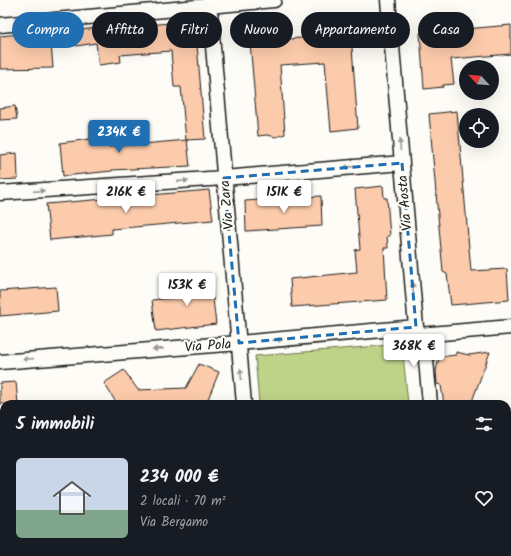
<!DOCTYPE html>
<html lang="it">
<head>
<meta charset="utf-8">
<style>
  body { margin:0; font-family:Kalam,sans-serif; background:#20242c; color:#f1f3f6; height:100vh; display:flex; flex-direction:column; font-size:15px; white-space:nowrap }
  * { box-sizing:border-box; margin:0 }
  p { font-size:13px; color:#9ea1a6 }
  .icon { flex:none; width:22px; height:22px; fill:none; stroke:currentColor; stroke-width:2; stroke-linecap:round; stroke-linejoin:round }
  .map { position:relative; flex:1; overflow:hidden }
  .side { position:absolute; left:0px; top:400px; width:511px; height:156px; display:flex; flex-direction:column; background:#171b24; border-radius:12px 12px 0 0; box-shadow:0 4px 16px #0002 }
  .side>* { flex:none }
  .guide { position:absolute; left:12px; top:12px; width:487px; height:36px; display:flex; gap:8px }
  .needle { width:26px; rotate:296deg }
  .fabs { position:absolute; left:459px; top:60px; display:grid; gap:8px }
  .fabs a { display:grid; place-items:center; width:40px; height:40px; border-radius:50%; background:#171b24; box-shadow:0 4px 16px #0002; font-size:20px }
  .price { position:absolute; translate:-50% -34px; padding:0 9px; border-radius:4px; background:#fff; color:#222; font-size:13px; line-height:26px; filter:drop-shadow(0 1px 2px #0008) }
  .price::after { content:''; position:absolute; left:50%; top:24px; width:12px; height:9px; margin-left:-6px; background:inherit; clip-path:polygon(0 0,100% 0,50% 100%) }
  .price.selected { background:#1f6fb2; color:#fff }
  ul { padding:0; list-style:none }
  li { display:flex; align-items:center; gap:12px; height:100px; padding:0 16px }
  li span { display:grid; place-items:center; flex:none; width:112px; height:80px; border-radius:6px; color:#555 }
  li>.icon { margin-inline-start:auto }
  span .icon { width:48px; height:48px; fill:#fffc; stroke-width:1 }
  li b { font-size:17px }
  h2 { display:flex; justify-content:space-between; align-items:center; height:48px; padding:0 16px; font-size:17px }
  .chip { padding:0 14px; border-radius:18px; background:#171b24; box-shadow:0 4px 16px #0002; font-size:14px; line-height:36px }
  .chip.selected { background:#1f6fb2; color:#fff }
  .map>svg:first-child { display:block }
</style>
</head>
<body>
<div class="map">
<svg width="511" height="556" viewBox="0 0 511 556">
  <rect width="100%" height="100%" fill="#fdfcf7"/>
  <filter id="ink" filterUnits="userSpaceOnUse"><feTurbulence type="fractalNoise" baseFrequency=".025" numOctaves="2"/><feDisplacementMap in="SourceGraphic" scale="8" xChannelSelector="R" yChannelSelector="G"/><feConvolveMatrix kernelMatrix="1 2 1 2 8 2 1 2 1" color-interpolation-filters="sRGB"/></filter>
  <g filter="url(#ink)">
    <path fill="#bed288" stroke="#6d7752" d="M402,344l6,60h-149l-4,-48z
      M271,552h148l-2,4h-146z"/>
    <path fill="#fccbab" stroke="#1c1c1c" d="M195,21l10,118 -19,1 -5,-53h-7l-3,-36 -51,4 1,7 -22,3 -3,-22 -20,3 -4,-15 50,-6v2z
      M511,25v29l-60,5 3,25 -11,1v2l-19,2 -4,-56z
      M50,31l3,37 -53,1v-33z
      M351,34l7,94 -27,3 -6,-69 -45,3 5,69 -9,3 -9,-2 -9,1 -8,-94z
      M15,106l2,13 -17,1v-12z
      M457,111l14,160 36,-2 2,31 -58,5 -4,-31 -4,-2 -14,-158z
      M107,122l2,25 78,-7 3,26 -78,4v1l-49,5 -3,-33 30,-4v-15z
      M17,153l1,26 -18,1v-25z
      M383,186l1,12h3l3,38h-3l1,12h-4l3,52 -95,7 -2,-28 67,-7 -2,-22 5,-1 -5,-60z
      M209,190l4,30 -101,9v5l-62,6 -4,-36z
      M321,196l1,30 -76,5 -1,-30z
      M210,274l6,50 -60,7 -4,-31 35,-4 -2,-19z
      M56,287l2,24 -58,5v-25z
      M456,352l13,3 21,-3 -19,52h-27l-3,-19 -4,-1 -1,-13 3,-14 17,-2z
      M199,364l20,8 -13,32h-89l-13,-21 20,-13 14,20 48,-2z
      M16,382l2,22h-18v-21z"/>
    <g fill="none" stroke-linecap="round" stroke-linejoin="round">
      <defs>
        <path id="minor" d="M209,0l35,404
          M388,0l28,327 9,22 5,55
          M0,25l274,-25
          M0,193l224,-15 178,-15
          M419,335l92,-8
          M0,362l239,-19 177,-16
          M256,552l1,4
          M425,556l2,-4"/>
      </defs>
      <use href="#minor" stroke="#1c1c1c" stroke-width="17"/>
      <use href="#minor" stroke="#fdfcf7" stroke-width="14"/>
    </g>
    <defs><path id="oneway-solid" d="M-6-.8H1V-3.2L6.5 0L1 3.2V.8H-6Z"/></defs>
    <g fill="#989794">
      <use href="#oneway-solid" transform="translate(400 145) rotate(-95)"/>
      <use href="#oneway-solid" transform="translate(349 167) rotate(175)"/>
      <use href="#oneway-solid" transform="translate(183 181) rotate(-4)"/>
      <use href="#oneway-solid" transform="translate(39 191) rotate(-4)"/>
      <use href="#oneway-solid" transform="translate(413 288) rotate(-95)"/>
      <use href="#oneway-solid" transform="translate(277 340) rotate(-5)"/>
      <use href="#oneway-solid" transform="translate(158 349) rotate(176)"/>
      <use href="#oneway-solid" transform="translate(28 359) rotate(176)"/>
      <use href="#oneway-solid" transform="translate(241 374) rotate(-95)"/>
    </g>
  </g>
  <path fill="none" stroke="#1f6fb2" stroke-width="3" stroke-dasharray="8 5" stroke-linejoin="round" d="M402,163l14,164 -177,16 -15,-165z"/>
  <g text-anchor="middle" dominant-baseline="central" stroke-width="4" stroke-linejoin="round" paint-order="stroke">
    <g font-size="14" fill="#1c1c1c" stroke="#fdfcf7">
      <text transform="translate(405 203) rotate(-95)">Via Aosta</text>
      <text transform="translate(227 205) rotate(-95)">Via Zara</text>
      <text transform="translate(208 346) rotate(-4)">Via Pola</text>
    </g>
  </g>
</svg>
<div class="fabs">
<a><svg class="needle" viewBox="-14 -14 28 28"><path d="M0-13l5 13h-10z" fill="#e53935"/><path d="M0 13l5-13h-10z" fill="#9ea1a6"/></svg></a>
<a><svg class="icon" aria-label="locate" viewBox="0 0 24 24"><circle cx="12" cy="12" r="6"/><path d="M12 2v4M12 18v4M2 12h4M18 12h4"/></svg></a>
</div>
<b class="price selected" style="left:119px;top:154px">234K €</b>
<b class="price" style="left:126px;top:214px">216K €</b>
<b class="price" style="left:284px;top:214px">151K €</b>
<b class="price" style="left:187px;top:307px">153K €</b>
<b class="price" style="left:414px;top:368px">368K €</b>
<div class="guide">
<a class="chip selected">Compra</a>
<a class="chip">Affitta</a>
<a class="chip">Filtri</a>
<a class="chip">Nuovo</a>
<a class="chip">Appartamento</a>
<a class="chip">Casa</a>
</div>
<section class="side">
<h2>5 immobili<svg class="icon" aria-label="filters" viewBox="0 0 24 24"><path d="M4 7h16M4 17h16"/><circle cx="9" cy="7" r="2"/><circle cx="15" cy="17" r="2"/></svg></h2>
<ul>
<li><span style="background:linear-gradient(#c9d6e8 65%,#7fa58c 0)"><svg class="icon" aria-label="home" viewBox="0 0 24 24"><path d="M3 11l9-7 9 7M6 9v11h12V9"/></svg></span><div><b>234 000 €</b><p>2 locali · 70 m²</p><p>Via Bergamo</p></div><svg class="icon" aria-label="heart" viewBox="0 0 24 24"><path d="M12 20l-8-8c-3-5 5-10 8-4 3-6 11-1 8 4z"/></svg></li>
</ul>
</section>
</div>
</body>
</html>
